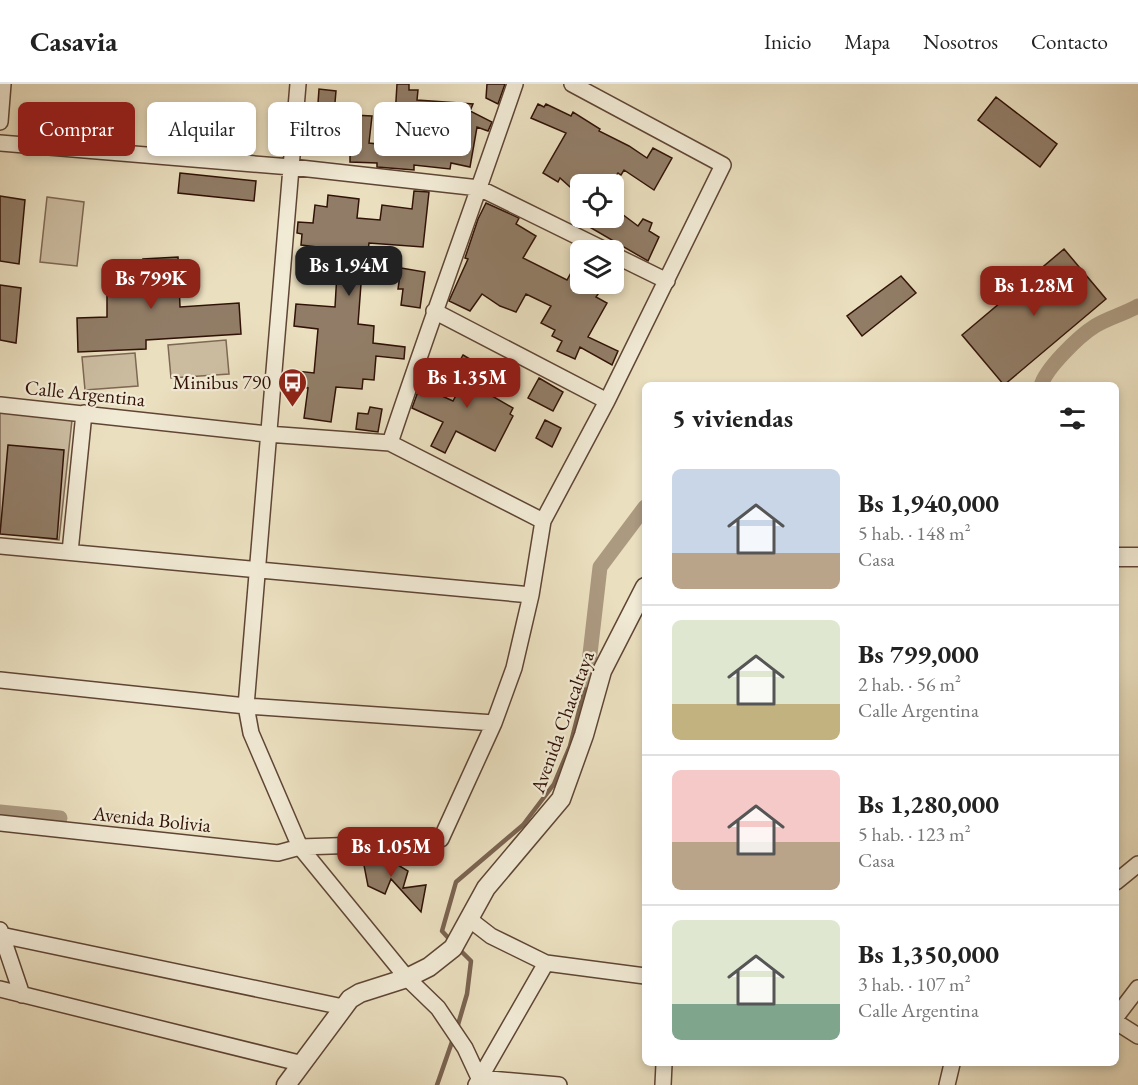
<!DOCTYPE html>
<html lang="es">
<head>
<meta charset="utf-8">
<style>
  body { margin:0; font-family:"EB Garamond",serif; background:#f6f6f6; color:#222; height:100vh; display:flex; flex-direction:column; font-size:22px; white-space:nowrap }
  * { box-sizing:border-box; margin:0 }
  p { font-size:20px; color:#767676 }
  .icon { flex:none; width:33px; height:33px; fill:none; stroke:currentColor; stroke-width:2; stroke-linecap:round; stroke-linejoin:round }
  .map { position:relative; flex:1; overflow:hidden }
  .drawer { position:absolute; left:642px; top:298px; width:477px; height:684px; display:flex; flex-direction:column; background:#fff; border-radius:9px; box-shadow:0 3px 9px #0003 }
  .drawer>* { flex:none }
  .hud { position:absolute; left:18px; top:18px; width:534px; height:54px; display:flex; gap:12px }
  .fabs { position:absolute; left:570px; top:90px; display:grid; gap:12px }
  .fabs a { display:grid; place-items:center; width:54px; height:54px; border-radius:9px; background:#fff; box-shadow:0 3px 9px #0003; font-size:30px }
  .price { position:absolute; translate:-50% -51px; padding:0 14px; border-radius:12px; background:#8f2418; color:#fff; font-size:20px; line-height:39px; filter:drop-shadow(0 2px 3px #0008) }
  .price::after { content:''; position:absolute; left:50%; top:36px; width:18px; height:14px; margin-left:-9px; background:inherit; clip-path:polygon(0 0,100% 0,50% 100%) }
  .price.on { background:#222; color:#fff }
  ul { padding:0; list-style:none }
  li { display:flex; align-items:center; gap:18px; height:150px; padding:0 30px }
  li+li { border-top:2px solid #e0e0e0 }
  li span { display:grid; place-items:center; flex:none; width:168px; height:120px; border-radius:9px; color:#555 }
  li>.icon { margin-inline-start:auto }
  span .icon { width:72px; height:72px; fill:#fffc; stroke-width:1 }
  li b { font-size:26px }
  h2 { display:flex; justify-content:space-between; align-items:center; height:72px; padding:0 30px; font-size:26px }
  .pill { padding:0 21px; border-radius:9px; background:#fff; box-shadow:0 3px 9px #0003; font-size:21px; line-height:54px }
  .pill.on { background:#8f2418; color:#fff }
  header { display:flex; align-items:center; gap:36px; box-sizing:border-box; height:84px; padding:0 30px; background:#fff; border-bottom:2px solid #e0e0e0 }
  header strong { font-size:28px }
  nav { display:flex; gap:33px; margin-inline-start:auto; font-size:21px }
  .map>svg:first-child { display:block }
</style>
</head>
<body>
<header>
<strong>Casavia</strong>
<nav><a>Inicio</a><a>Mapa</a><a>Nosotros</a><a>Contacto</a></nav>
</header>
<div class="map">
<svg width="1138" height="1001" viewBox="0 0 1138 1001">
  <rect width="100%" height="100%" fill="#eadfbf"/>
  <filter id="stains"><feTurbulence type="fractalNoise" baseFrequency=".00333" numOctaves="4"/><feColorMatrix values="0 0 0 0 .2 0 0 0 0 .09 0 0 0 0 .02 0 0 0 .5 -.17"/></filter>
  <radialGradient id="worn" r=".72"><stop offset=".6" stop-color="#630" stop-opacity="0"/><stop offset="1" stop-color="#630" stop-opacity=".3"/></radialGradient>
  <path fill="#cbbca0" stroke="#7e6754" stroke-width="1.5" d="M47,113l37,5 -7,64 -37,-4z
    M226,256l3,34 -58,4 -3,-33z
    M135,269l3,33 -53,4 -3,-33z
    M0,328l72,8 -13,120 -59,-7z"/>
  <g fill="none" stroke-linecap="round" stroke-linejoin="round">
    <path stroke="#7a6350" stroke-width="4.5" d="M452,858l-10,-11 14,-49 67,-57 31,-41 16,-38 17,-66
      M457,944l10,-34 4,-33 -13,-13
      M437,1001l16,-46"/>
    <path stroke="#ab9980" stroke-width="15" d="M1041,302c4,-17 38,-50 54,-60 13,-8 29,-12 43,-20
      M587,596l13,-113 45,-60
      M0,728l60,6"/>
  </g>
  <path fill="#917d67" stroke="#311207" stroke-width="1.5" d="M397,0h12v6h9l-1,10 56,4 -3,7 22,11 -4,9 -11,-4 -7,40 -19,-4 -1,6 -36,-4v5l-37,-3v-4l-27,-1v-13l-35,-4 4,-56 17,2 -2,23 38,2 -3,27 62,7 3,-30 -39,-3z
    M487,0h18l-7,20 -12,-6z
    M996,13l61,47 -17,23 -62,-47z
    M538,20l6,3 2,-3 25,12 2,-4 27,17 -1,2 30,15 18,12 6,-10 19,10 -18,32 -30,-20 -3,5 -3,-2 -8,11h-13l-10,-5 -2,5h-5l-1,11 -19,-17 -2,4 -15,-9 23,-40 -35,-15z
    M180,89l76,8 -2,20 -76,-8z
    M414,107l15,1 -6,55 -54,-4 -5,41h-3l-3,40 16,2 -1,17 32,4 -1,12 -28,-3 -2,24 -11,-1 -1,10 -26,-2 -5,35 -27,-4 4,-30 -23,-3 2,-15 27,3 4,-44 -24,-3 2,-22 39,3 2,-34 10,1 3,-23 -49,-6 1,-11 -5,-1 1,-11 15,1 2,-18 12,2 1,-12 31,4 -2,19 23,2 2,-15 30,4z
    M0,112l25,4 -6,64 -19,-3z
    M486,119l33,15 -3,6 20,12 -13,22 44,22 5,-9 8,4v9h25l-9,13 11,6 -19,34 30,14 -6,14 -32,-18 -5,12 -18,-8 5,-10 -10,-5 3,-6 -14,-7 10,-17 -25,-12 -10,18 -16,-6 -18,-12 -12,17 -21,-10 19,-42 -3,-1 13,-39z
    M614,124l24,18 5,-7 9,4 -3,8 10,6 -11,24 -74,-43h40z
    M1064,165l42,50 -102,86 -42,-50z
    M178,173l2,50 59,-4 2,31 -95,6v9l-68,3 -1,-34 30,-1v-53h37l-1,-5z
    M401,184l24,4 -5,36 -19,-3 2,-16h-5z
    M901,192l15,17 -54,43 -15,-20z
    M0,201l21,3 -5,55 -16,-3z
    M463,271l27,16 -10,18 33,19 -3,6 3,2 -18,35 -39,-20 -11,22 -14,-7 12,-24 -31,-14 8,-22 33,15 10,-19 -11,-7z
    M539,294l24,14 -10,19 -25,-13z
    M370,323l12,2 -4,23 -22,-3 2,-16 10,1z
    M545,336l16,8 -9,19 -16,-9z
    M8,361l56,5 -7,89 -57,-5z
    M380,770l28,17 -5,17 23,-3 -5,27 -30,-33 -6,15 -17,-8 -6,-31z"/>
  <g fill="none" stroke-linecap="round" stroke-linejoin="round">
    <defs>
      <path id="minor" d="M298,0l-52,622 5,27 49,114 107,131 31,30 27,40 14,30 80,7
        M0,38l3,-38
        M0,59l291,24 188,21 126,62
        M614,171l53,26
        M434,227l173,90
        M0,321l267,29 123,9 153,78
        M390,359c40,-120 84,-239 125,-359
        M0,462l531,49
        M70,468l14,-139
        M0,596l246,26 248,17
        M0,739l278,30 22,-6 123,-4 18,-4 53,-116 20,-55 17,-73 12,-74 64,-120 116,-236 -151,-81
        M1116,798l22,-18
        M469,835l22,17 55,27 99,13
        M0,846l22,65
        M1,851l342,72
        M0,905l303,75
        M1116,933l22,-29
        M1116,938l22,14
        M476,1001l70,-122
        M663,1001l1,-21
        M947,1001l5,-21"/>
      <path id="tertiary" d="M1116,473h22
        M286,1001l64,-86 10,-6 47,-15 22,-11 24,-19 33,-60 75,-89 23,-64 18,-64 43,-84"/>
    </defs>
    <use href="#minor" stroke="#5f4535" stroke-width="18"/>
    <use href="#tertiary" stroke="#5f4535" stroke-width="21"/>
    <use href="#minor" stroke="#f1ead5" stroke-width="15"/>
    <use href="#tertiary" stroke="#f1ead5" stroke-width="18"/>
  </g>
  <defs>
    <symbol id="bus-pin" viewBox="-11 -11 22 30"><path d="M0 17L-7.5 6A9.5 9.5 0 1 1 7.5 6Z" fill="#8f2418" stroke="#f1ead5"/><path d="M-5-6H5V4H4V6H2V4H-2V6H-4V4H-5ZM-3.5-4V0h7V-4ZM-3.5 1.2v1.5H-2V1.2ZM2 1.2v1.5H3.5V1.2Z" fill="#fff"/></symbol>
  </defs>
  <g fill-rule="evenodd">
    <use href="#bus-pin" x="276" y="282" width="33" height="45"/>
  </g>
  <g text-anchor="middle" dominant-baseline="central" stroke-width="4.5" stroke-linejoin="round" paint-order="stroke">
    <g font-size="20" fill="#311207" stroke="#f1ead5" text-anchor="end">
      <text x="271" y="298">Minibus 790</text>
    </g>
    <g font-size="20" fill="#311207" stroke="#f1ead5">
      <text transform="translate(85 309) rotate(6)">Calle Argentina</text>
      <text transform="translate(562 638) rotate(-70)">Avenida Chacaltaya</text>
      <text transform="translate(152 735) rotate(6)">Avenida Bolivia</text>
    </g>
  </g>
  <rect width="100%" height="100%" filter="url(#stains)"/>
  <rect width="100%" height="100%" fill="url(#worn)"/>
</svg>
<div class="fabs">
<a><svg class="icon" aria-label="locate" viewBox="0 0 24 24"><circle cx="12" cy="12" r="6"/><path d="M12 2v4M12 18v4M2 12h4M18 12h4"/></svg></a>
<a><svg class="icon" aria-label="layers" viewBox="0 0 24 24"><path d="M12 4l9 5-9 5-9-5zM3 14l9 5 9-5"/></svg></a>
</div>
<b class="price on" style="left:349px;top:213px">Bs 1.94M</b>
<b class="price" style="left:151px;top:226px">Bs 799K</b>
<b class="price" style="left:1034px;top:233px">Bs 1.28M</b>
<b class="price" style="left:467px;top:325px">Bs 1.35M</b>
<b class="price" style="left:391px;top:794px">Bs 1.05M</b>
<div class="hud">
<a class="pill on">Comprar</a>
<a class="pill">Alquilar</a>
<a class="pill">Filtros</a>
<a class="pill">Nuevo</a>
</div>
<section class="drawer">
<h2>5 viviendas<svg class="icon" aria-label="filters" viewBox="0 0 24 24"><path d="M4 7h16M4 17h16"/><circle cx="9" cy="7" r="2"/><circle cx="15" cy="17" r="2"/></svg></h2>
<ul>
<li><span style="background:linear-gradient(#c9d6e8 70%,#b9a48a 0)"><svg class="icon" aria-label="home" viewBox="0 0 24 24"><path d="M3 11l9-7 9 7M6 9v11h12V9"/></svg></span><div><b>Bs 1,940,000</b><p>5 hab. · 148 m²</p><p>Casa</p></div></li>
<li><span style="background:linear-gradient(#dfe7d0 70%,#c2b280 0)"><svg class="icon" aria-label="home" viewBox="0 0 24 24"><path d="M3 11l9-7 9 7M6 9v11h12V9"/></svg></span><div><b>Bs 799,000</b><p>2 hab. · 56 m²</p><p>Calle Argentina</p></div></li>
<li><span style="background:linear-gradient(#f6c9c9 60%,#b9a48a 0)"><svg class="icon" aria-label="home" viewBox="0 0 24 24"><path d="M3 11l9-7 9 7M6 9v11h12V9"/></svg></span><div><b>Bs 1,280,000</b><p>5 hab. · 123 m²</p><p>Casa</p></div></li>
<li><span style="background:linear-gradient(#dfe7d0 70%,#7fa58c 0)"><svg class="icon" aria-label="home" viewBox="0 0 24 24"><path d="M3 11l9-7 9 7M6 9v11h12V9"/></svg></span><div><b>Bs 1,350,000</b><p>3 hab. · 107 m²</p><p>Calle Argentina</p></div></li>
</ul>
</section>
</div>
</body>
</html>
